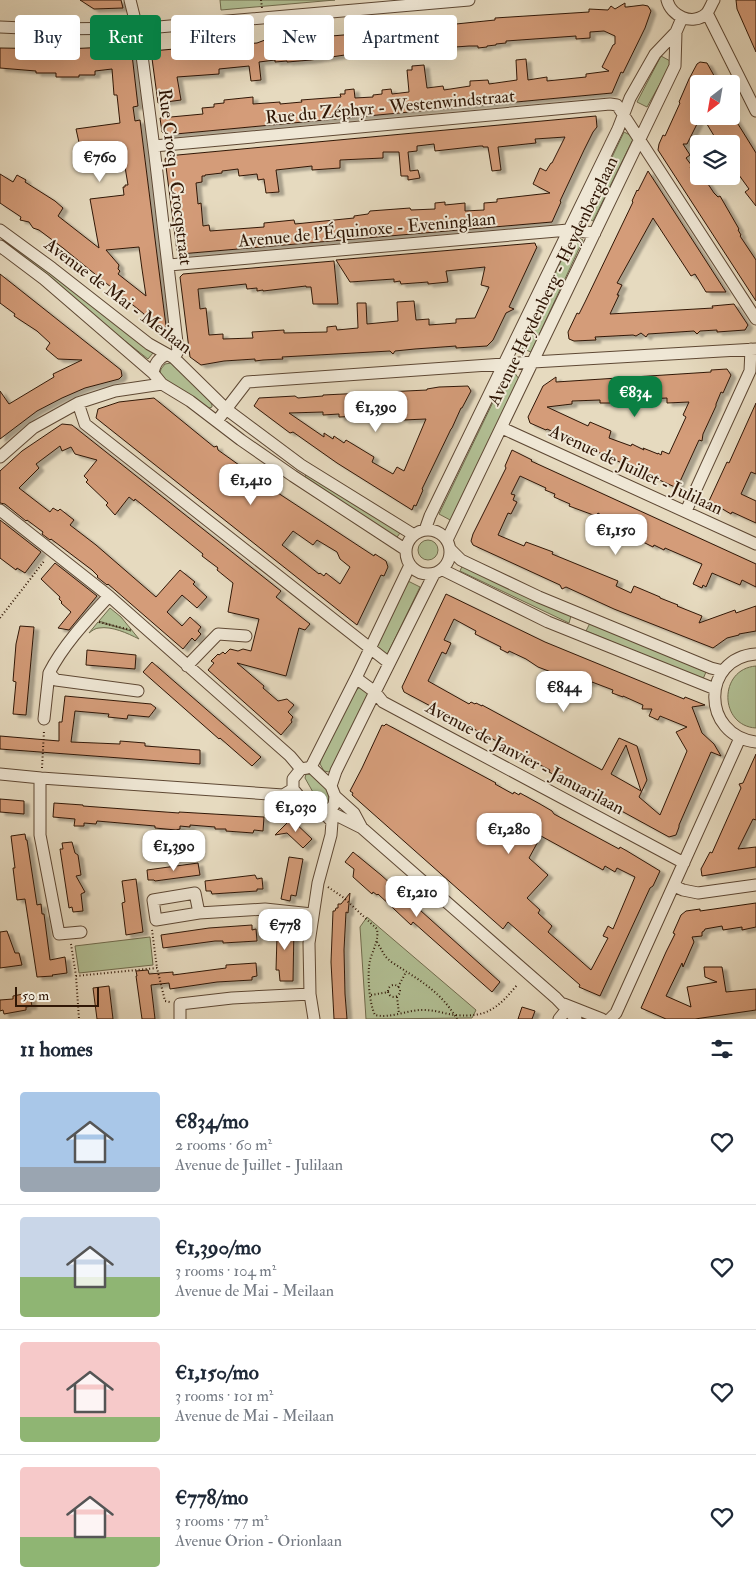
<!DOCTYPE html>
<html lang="en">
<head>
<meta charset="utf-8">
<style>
  body { margin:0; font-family:"IM FELL Double Pica",serif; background:#f6f6f7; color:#1f2937; height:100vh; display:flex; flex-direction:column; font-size:19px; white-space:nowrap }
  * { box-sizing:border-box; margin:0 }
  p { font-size:16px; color:#747a83 }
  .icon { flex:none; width:28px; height:28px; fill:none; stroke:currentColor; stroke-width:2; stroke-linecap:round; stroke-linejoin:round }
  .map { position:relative; height:1019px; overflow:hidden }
  .drawer { display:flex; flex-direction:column; background:#fff; flex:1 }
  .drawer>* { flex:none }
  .guide { position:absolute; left:15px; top:15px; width:500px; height:45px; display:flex; gap:10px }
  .needle { width:32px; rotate:211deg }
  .buttons { position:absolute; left:690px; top:75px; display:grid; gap:10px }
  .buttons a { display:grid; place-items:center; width:50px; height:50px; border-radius:5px; background:#fff; box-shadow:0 5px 20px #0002; font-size:25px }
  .scale { position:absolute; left:15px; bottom:12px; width:84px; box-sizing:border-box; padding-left:5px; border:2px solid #301706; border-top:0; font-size:14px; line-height:18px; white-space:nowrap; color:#301706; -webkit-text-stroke:4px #efe7d5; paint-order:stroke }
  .price { position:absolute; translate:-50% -42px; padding:0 11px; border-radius:10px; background:#fff; color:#222; font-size:16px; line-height:32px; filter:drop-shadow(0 1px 2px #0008) }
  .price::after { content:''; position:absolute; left:50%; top:30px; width:15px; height:11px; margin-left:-8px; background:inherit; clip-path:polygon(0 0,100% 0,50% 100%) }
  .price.active { background:#0b8043; color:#fff }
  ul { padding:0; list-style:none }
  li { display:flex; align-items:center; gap:15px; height:125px; padding:0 20px }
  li+li { border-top:1px solid #e0e1e3 }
  li span { display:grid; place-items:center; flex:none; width:140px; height:100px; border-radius:5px; color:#555 }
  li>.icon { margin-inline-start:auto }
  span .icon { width:60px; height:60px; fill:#fffc; stroke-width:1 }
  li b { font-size:21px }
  h2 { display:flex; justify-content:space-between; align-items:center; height:60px; padding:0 20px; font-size:21px }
  .chip { padding:0 18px; border-radius:5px; background:#fff; box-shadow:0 5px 20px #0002; font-size:18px; line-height:45px }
  .chip.active { background:#0b8043; color:#fff }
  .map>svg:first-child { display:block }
</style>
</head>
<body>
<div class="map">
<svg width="756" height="1019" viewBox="0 0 756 1019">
  <defs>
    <filter id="shadow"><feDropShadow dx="5" dy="3" stdDeviation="1" flood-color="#0004"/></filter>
  </defs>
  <rect width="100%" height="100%" fill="#e6dabf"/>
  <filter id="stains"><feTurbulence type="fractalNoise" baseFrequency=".004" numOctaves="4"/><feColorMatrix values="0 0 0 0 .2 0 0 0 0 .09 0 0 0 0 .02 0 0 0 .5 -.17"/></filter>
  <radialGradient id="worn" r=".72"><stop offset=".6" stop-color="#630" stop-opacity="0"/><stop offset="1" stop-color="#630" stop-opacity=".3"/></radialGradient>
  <path fill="#b2c095" stroke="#716c4e" d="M220,0h115l-114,10z
    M661,56l11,6 -25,45 -10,-5z
    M624,132l10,5 -41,84 -9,-5z
    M573,235l10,5 -52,112 -10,-4z
    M13,240l140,113 -5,6 -141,-111z
    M171,363l39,38 2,4v2l-5,2 -44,-28 -3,-8 1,-4 4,-5z
    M508,371l6,1 5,7 -67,142 -13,-7z
    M307,472l93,61 -5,7 -91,-61z
    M418 550a10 10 0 1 1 20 0a10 10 0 1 1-20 0Z
    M463,564l108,52 -2,7 -109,-52z
    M408,581l12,6 -33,68 -12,-5z
    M110,608l11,9 18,22c-12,-6 -27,-13 -40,-11 -4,0 -7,3 -10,5l9,-11 33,9 -32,-10z
    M590,623l116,49 -3,7 -117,-48z
    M756,666v62c-37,-2 -38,-59 0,-62z
    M360,687l9,7 -36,77 -4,1 -5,-1 -4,-7 1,-4 34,-69z
    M306,774h5c12,10 20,14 18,31l-5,2 -10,-13 -9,-16z
    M367,917l109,93 -4,8 -106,1 -6,-92z
    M150,937l3,28 -74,8 -4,-27z"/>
  <path fill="#d49c79" stroke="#301706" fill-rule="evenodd" filter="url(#shadow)" d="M80,0h41l2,8 -29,1z
    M736,0h20v52l-19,-43z
    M625,3v4h2l16,-2 5,1 3,5 -6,17 -22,45 -2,-1 -9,21 -447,42 -3,-3 -2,-14 43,-4 -1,-6 12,-1v-3l10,-1v-3l29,-3v7l27,-2v2l22,-2 -1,-2 40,-3 -1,-3h5v-4l9,-1 1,9 18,-1v-2l9,-1v-4l9,-1 1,5 17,-2 -2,-22h5v-4l12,-1 3,23 16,-2 1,4 26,-4v-5l18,-1 1,4 28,-4 -1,-20 10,-1 2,21 19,-3v4l39,-4v-3l23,-3 -7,-4 11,-22 2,-1v-8l-11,-5 -14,1v6l-14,1v-3l-70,5v2l-10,1v1l-9,1v1l-9,1v-2h-9l-41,3v-2l-63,5 -54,8 -24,2v-1l-12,1v-2l-16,2 2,18 -10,1 -2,-15 -30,3v5l-42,3 4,23 -23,3 -7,-52 47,-4 2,-4 3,4 54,-4 8,-3 2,2 21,-2 7,-4 1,3 59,-5 3,-3 4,2 30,-3 5,-9 1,9 3,-1v6l13,-9 5,4 4,-6 2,2 31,-2 39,-4v-2l94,-6v-3l19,1 3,-4 4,3z
    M131,46l7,60 -5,1 2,14 5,-1 26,206 -4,5 -15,-12 -3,-5 -81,-66 -24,-18 -6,-2 -4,-6 -9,-2 1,-3 -21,-14v-29l13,8 4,-7 9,5 -1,2 30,19 8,7 -5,8 41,32 -9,-49 34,-4 -1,-8h2v-2h3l-3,-18h-1l-1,-2h-3v-6l-4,1 -1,-7 -19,2 -1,-10 -15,2 -4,-18 44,-6 -3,-28h-3l-2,-26 -17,2v4h-16v2h-23v-4h-20v-2l-36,-3v-20l65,1zM139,247l3,22 4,27 -28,-22 2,-3 -2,-2 1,-4 -13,-15z
    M700,62l7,1 10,18 -4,3h-14v11l-5,11 5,2v12l-12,24h-4l7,11 -4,3 6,8 -2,1 11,17 5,-3 8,12 4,4 2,-1 19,33 -1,1 3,5 -1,1 16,24v41l-98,-151 1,-6 4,-9 2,1 15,-33 -1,-1 10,-23 8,-15z
    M596,116l1,11 -4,5 -9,18 -24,51 1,1 -9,20 -372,32 -3,-3 -12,-92 2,-3zM565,137l-13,26h-1l-5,8 -6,-3 -7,16 17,9 -53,6v3l-13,1v7l-19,1v-8l-20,2v-3l-10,1v6l-24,1 -1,-2 -40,3 -2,3 -14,2v2l-59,6 -1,-4 -30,3v4l-54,4 -1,-6 -6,1 -2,-23 -3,1 -2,-21 6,-1v-6h3v-1l17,-2v-2l16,-2 1,7 18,-2 1,6 6,-1 2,14 13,-1 -3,-22 36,-4v4l28,-2v-8l43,-2v-6h16l2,24h7v4l12,-2 -2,-8 -8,1 -2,-19 9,-1v-5l17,-2 1,7 45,-5h3v1h5l4,24 9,-1 -3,-23 38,-4 -1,-4z
    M702,116h31l23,37v53l-11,-14 4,-3 -18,-25v-20h-12z
    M648,171l78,121h-20l-11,-18 -4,2 -38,-58 -36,65 5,2 -5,10h2l-9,19 103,-6 -1,-2 22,-2 14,21 -3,5 -28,2v-2l-17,1 -3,3 -3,-3 -46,3 -2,3 -5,-4 -5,3 -3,-1 -38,2 1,3 -22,1 -5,-2 -1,-7 9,-19 2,1 6,-12 48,-100 -1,-1 5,-11 1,1z
    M535,243l1,3 1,1 -28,60 5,2 -8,4 -13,27 -6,6 -31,2v-2l-41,3 -20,2 -2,3 -3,-3 -108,6 1,2 -20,1 -8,1v-2l-31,2 -23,4 -11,-8 -10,-80 3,-3 151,-13 4,43h-25l-2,-17h-5v-1l-43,5v-1l-6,1v-3l-10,1 -1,-5 -48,5 2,20 6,-1 3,27 14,-1v5l30,-1 -1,-6 32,-2v3l43,-1v-5l9,-1 1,4 21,-2 -1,-25h9l1,21 31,-3 -1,-19 17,-1 2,19 13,-1v6l27,-2v-4l19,-1 14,-31 -8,-2 4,-18 -39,4 2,11 -20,2v-2l-27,2 -1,-3 -6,1v-3l-44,3 -14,-22z
    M0,274l121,96 1,6 -3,3 -34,9 -23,10 -25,13 -37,28v-48l9,13 45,-27 -1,-3 29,-14 -24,-1 -12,-10 4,-6 -13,-12 -23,-15 1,-2 -15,-11z
    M727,369l4,6 -8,18 -2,-1 -5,12v2l-13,28 -1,7 -3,-1 -22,48 -130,-59 -1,1 -16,-7 -2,-6 15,-31 13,-9v5l155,-10v-2zM647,398v1l20,-1v5l22,-1 -6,13 3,2 -17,37 -7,-3 -1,4 -3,-2v1l-15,-6 1,2 -12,-6 -1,2 -22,-8 2,-7 -21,-9 -2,4 -41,-19 25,-3v-3l28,-1v3h10v-2l9,-1z
    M468,386l3,5 -9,17h-1l-9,20 -1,1 -29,60 1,1 -7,16 -2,-1 -2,5 -75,-47 -44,-31 -3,1 -36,-27 5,-8 36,-2 3,2 25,-2v-1l104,-5v-1l12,-2zM323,412v3l16,-1v3l25,-1h5v2l30,-2 1,3 3,-1v2l23,-1 -22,52 -7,-4 -4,7 -21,-12 2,-5 -28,-17 -2,3 -10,-7 -1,3 -9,-6v4l-35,-24z
    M154,398l60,49 3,-1 1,4 63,45 93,61 1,-2 11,7 2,6 -4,9 -3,-1 -24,50 -261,-207 2,-9 21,-7zM293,531l20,14 4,-5 20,12 3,7 10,8 -10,17 -14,-11 -2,3 -4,-3 -1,1 -37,-29z
    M756,403v71l-5,-2 -10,22 15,7v22l-24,-11 -1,2 -22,-13 18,-39 2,1z
    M62,424l10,1 209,166 -5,6 34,27 -5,6 -6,-2 -13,48 -49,-13 27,23 -1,2 15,13 9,-2 7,6 -6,7 5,5 -2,3 1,2 -11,13 -73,-65 6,-7 -3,-2 7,-7 1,1 4,-3 2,2 5,-5 8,2 5,-2 8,2 8,-32 -31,-7 5,-29 -16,-13 1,-2 -16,-12 1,-2 -68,-55 -1,2 -5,-4 -14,18 -9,-10 2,-2 -22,-21 2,-2 -4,-4 13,-16 -22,-6 -4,-7 -9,4 -2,-5 -24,18 3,4 -20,20 31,24 3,-4 5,3 2,-2 14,11 -4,5 26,20 60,52 24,-27 15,12 -2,2 14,13 -10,11 -15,-13 -15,17 15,14 8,-9 11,10 -3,4 3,3 -6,7 -3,-3 -9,11 -75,-65 -1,1 -10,-8 1,-1 -6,-6 -41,-31 -1,1 -8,-6 1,-2 -16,-12 -1,1 -21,-17 -5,-1v-32l22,-20z
    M512,450l20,10 -1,1 225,103v23l-14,-7 -2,5 -28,-12 -6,14 -3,-2 -1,3 -9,-4 9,-20 -37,-16 -1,2 -10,-5 -1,2 -10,-5 1,-2 -20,-9 1,-3 -6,-2 1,-2 -13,-5 -9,-6 -2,3 -27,-10 1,-2 -16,-7 1,-3 -10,-4 1,-2 -26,-12 -9,18 4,1 -2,5 4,2 -6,12 -3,-1 -10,22 26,11 2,-4 27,10 -1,2 66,27 -2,5 15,7 3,-7 26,11v1l18,7 -1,1 25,10 -3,7 36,-13 1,3 20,-7v25l-17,3v1l-12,3 -14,10 -99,-39 -48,-22 -4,2 -2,-4 -87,-40 -2,-4 2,-7 33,-66 -1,-2z
    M0,520l41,32 -16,21 -8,-5 -1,2 -16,-12z
    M55,563l42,33 -28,34 -11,-2 13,-16 -10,-9 1,-1 -3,-3 1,-2 -19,-18z
    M446,594l99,48 139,57 1,-2 20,8 -13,2 10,26 12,11 7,12 -10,-4 -32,73v2l-3,8 -7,2 -75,-41 1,-1 -34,-19 -1,2 -11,-6 1,-2 -33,-17 -1,2 -12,-7 2,-2 -102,-54 -2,-5zM454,619l22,12 -1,3 26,13 -1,2 8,4 1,-2 17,8 12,8 42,16 1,-3 10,4 1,-2 21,8 -1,3 11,4v-1l20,9 -1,4h10l-3,7 9,4 2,-4 27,11 -11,5 11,19 -27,64 -21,-18 8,-17 -10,-34 -18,-8 -17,32 -120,-65v1l-6,-3 -1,1 -4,-2 -2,2 -41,-23 14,-29 4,2 5,-11 -7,-3zM626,745l15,46 -30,-17z
    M20,626l14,1 -8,88 -13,-1 3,-32 -3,-1 3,-37z
    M87,650l49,5 -1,14 -49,-4z
    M152,662l109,95 -9,9 -32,-28 -1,1 -76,-67z
    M65,696l86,8 5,4 -7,9 -21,-2 -1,4 -19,-2 1,-3 -34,-3 -4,31 49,2v-3l25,2v3l55,4v14l-200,-15v-13l59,5v-19h3z
    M386,724l110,59 -1,1 18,10 1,-2 5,3 1,-2 20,11 12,7 2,3 65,35 1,-2 7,4 33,20 -7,15 -3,2 -50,108 -21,-9 1,-2 -72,-63 -5,7 -151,-134 1,-2 -3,-2 12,-23 20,-43 2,1zM541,836l62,34 2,-4 10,6 2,-4 18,9 -22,52 -5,-3 -5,10 5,2 -17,32 -43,-38 4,-6 -14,-13 2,-3 -13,-12 21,-23 -19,-17z
    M756,754v66l-3,-1 -15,30 18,-2v20l-54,9 -1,-7 9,-17 2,1 29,-65 -2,-4 4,-1z
    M0,799l24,2v13l-24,-2z
    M54,803l29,2v1l96,7v-1l85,5 -1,14 -9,-1 -1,3 -27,-2v-2h-11v-2l-25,-2v2l-10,-1v3l-4,1 -21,-2v-2l-58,-5 -1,3 -12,-1v3h-10l1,-7 -22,-2z
    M291,819l21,20 -9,9 -16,-15 -12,2z
    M25,834l1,6h1l10,65 4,-1 1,10h2l6,46 15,-3 2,16 -15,2 1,1 -16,1 -12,-78 -8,1 -4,-32h2l-4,-32z
    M72,842l3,11 3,2 3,20 -5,1 9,16 -4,2 2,17 -10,1 -1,-5 -3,1 -9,-59h3l-1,-6z
    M353,852l28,23 119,107 -8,10 -79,-70 -2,3 -33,-31 -1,1 -4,-3 -1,2 -19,-17 1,-8 -9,-7z
    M289,857l14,2 -7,37 -5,-1 -1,6 -9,-2z
    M198,863l2,12 -45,6 -1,-1h-6l-1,-10z
    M255,875l2,4 5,-1 1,11h-6v2l-45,3 -1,-3h-5l-1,-10z
    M136,879l7,53 -17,3 -4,-32 3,-1 -3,-21z
    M350,893l-2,20 -2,-1 -2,38 1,44 2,25h-13l-3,-57 2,-51h2l1,-3h2v-4h3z
    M756,903v24l-14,3v-3l-19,3 -1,-4 -17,3 -1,2 -2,1v4l-10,1 2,5 -11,25 -1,-4 -16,33 25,11 -4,-20 30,-5 -12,-5 -1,-10h18l4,25 30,-3v21l-61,9h-29l-25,-11 25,-56 9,-18 -2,-1 8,-18 5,-4 14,-2v2z
    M274,923l20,3 -1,55h-13l-1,-11h-3l1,-34h-3z
    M252,925v5l4,-1 1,12 -34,2v-2h-8l-52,7 -2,-13 48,-7z
    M7,931l8,22h4l3,12 -22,3v-36z
    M256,963l1,13 -5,1v3l-35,2 -47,7 -1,-6 -18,2 4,34h-13l-6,-43h1l-1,-5 12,-1 1,4 24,-2v3l53,-7v-3z
    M109,986l4,33h-16l-4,-31z
    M23,994l1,3h6l2,9 -6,1v3l-22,4 -1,-4 -3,1v-11l13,-1v-3z
    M522,1007l13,4 -3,8h-14z"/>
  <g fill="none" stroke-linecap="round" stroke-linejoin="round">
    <defs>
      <path id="minor" d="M130,0l10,40 15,116 23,195 -4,7
        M667,0c4,16 25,26 39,14 3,-3 5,-9 8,-14
        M707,13l49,98
        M0,27l45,2 102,-1 322,-28
        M154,146l456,-42 7,1 139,214
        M0,230l52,38 97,76 25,14 52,51 75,56 113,70
        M0,246l44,33 109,94 9,11 28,17 51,39 52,36 113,74
        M169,265l388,-34 11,-1 27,3
        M153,373c2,-10 5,-14 14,-19
        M78,403l7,21 304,239
        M217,421l30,-39 286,-20 223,-13
        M502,428l254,116
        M0,457l33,-29 45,-25 37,-12 47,-7
        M0,510l109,86 181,160 11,13
        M686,511l64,-140 1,-22
        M406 552a22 22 0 1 1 44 0a22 22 0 1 1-44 0Z
        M425,530l5,-14 188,-387 12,-31 25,-44 21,-22 6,-14
        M447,540l228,-474 1,-34
        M451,550l10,10 78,37 172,71 12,3
        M443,570l105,52 167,67
        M109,596c-22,24 -45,48 -60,77l7,7 82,11
        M756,654c-55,4 -55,81 0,88
        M187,666l31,-32 28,2
        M356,678l19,14 8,10 301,161
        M44,719l5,-46
        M311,767l45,-89 54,-113
        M311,767l20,19 4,10 19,17 8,15
        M307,768l-6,1 -8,10v10l15,18 8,6 9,1 9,-9 1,-9
        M0,774l41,4 242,17 10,-6
        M40,778v57l19,99 22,-2
        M331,786l5,-15 39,-79 59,-118
        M328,811l34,17 194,170 20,21
        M674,886l9,4 15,3 58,-8
        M199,913l-43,7 -3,-20 42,-7 4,20 66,-4 47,5
        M564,1004l38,15
        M180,1019v-15l52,-6 78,-4
        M314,1019l-4,-25 -1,-51 9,-60 13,-48 1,-13 -7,-8
        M559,1019l8,-10
        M610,1019l6,-6 124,-275"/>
    </defs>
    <use href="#minor" stroke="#5e4834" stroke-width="13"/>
    <path stroke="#301706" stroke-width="2" stroke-dasharray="1 2.5" stroke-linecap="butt" d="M261,0l1,8
      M0,618l45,-58
      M99,622l32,8
      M42,768l2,-37
      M328,887l16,11 33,31c2,11 -4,21 -7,31 -3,14 -1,43 5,55 16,4 34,-6 50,-5 10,0 20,4 30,5 32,3 43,-7 62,-30
      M152,930l5,38
      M377,942l8,14 5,5c27,18 50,29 67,58
      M71,944l5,32 3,43
      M76,976l81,-8 8,33 5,1
      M388 991a6 6 0 1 1 12 0a6 6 0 1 1-12 0Z
      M398,987l8,-15
      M371,995l18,-3
      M397,997l2,17"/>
    <use href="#minor" stroke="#efe7d5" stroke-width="11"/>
  </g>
  <g text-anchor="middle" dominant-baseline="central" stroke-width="4" stroke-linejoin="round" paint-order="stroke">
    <g font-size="18" fill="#301706" stroke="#efe7d5">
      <text transform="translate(390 107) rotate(-5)">Rue du Zéphyr - Westenwindstraat</text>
      <text transform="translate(175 177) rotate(83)">Rue Crocq - Crocqstraat</text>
      <text transform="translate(367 230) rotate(-5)">Avenue de l'Équinoxe - Eveninglaan</text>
      <text transform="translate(553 281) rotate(-64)">Avenue Heydenberg - Heydenberglaan</text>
      <text transform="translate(118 296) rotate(37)">Avenue de Mai - Meilaan</text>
      <text transform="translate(636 470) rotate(25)">Avenue de Juillet - Julilaan</text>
      <text transform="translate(525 758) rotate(28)">Avenue de Janvier - Januarilaan</text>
    </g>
  </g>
  <rect width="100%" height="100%" filter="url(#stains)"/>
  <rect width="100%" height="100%" fill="url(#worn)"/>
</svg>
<div class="buttons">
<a><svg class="needle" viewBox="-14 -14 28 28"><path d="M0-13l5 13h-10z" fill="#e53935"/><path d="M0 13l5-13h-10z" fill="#747a83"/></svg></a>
<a><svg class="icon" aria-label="layers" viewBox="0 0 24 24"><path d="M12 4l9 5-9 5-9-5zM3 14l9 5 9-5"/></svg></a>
</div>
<div class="scale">50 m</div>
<b class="price" style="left:100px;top:183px">€760</b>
<b class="price active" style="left:635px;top:418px">€834</b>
<b class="price" style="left:376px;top:433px">€1,390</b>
<b class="price" style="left:251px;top:506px">€1,410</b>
<b class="price" style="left:616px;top:556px">€1,150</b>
<b class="price" style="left:564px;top:713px">€844</b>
<b class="price" style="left:296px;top:833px">€1,030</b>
<b class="price" style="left:509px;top:855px">€1,280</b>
<b class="price" style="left:174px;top:872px">€1,390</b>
<b class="price" style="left:417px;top:918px">€1,210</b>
<b class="price" style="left:285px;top:951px">€778</b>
<div class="guide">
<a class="chip">Buy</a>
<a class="chip active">Rent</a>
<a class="chip">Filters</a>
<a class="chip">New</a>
<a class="chip">Apartment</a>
</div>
</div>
<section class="drawer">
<h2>11 homes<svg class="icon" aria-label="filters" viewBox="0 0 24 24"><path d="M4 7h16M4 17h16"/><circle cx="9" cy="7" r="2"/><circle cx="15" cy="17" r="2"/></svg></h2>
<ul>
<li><span style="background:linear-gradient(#a9c7e8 75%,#9aa5b1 0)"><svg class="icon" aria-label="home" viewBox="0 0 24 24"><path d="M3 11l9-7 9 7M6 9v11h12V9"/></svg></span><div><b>€834/mo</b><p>2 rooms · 60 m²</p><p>Avenue de Juillet - Julilaan</p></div><svg class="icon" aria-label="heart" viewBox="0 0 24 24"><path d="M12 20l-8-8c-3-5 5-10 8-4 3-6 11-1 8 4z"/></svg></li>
<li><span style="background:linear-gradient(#c9d6e8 60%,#8fb573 0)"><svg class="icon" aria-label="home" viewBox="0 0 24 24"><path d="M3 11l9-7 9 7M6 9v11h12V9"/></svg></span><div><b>€1,390/mo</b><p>3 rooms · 104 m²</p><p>Avenue de Mai - Meilaan</p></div><svg class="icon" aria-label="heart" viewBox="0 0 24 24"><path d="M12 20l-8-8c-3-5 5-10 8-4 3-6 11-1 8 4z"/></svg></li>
<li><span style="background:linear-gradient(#f6c9c9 75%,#8fb573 0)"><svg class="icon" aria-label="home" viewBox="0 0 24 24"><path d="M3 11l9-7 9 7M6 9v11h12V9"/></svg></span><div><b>€1,150/mo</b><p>3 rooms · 101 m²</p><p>Avenue de Mai - Meilaan</p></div><svg class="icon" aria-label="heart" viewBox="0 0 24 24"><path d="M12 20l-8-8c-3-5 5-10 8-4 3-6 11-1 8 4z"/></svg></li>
<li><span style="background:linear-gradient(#f6c9c9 70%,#8fb573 0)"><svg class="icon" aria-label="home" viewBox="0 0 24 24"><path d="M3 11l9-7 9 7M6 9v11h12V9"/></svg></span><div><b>€778/mo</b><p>3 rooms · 77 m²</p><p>Avenue Orion - Orionlaan</p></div><svg class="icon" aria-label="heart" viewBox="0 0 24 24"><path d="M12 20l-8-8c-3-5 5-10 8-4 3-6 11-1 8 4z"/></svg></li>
</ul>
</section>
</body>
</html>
